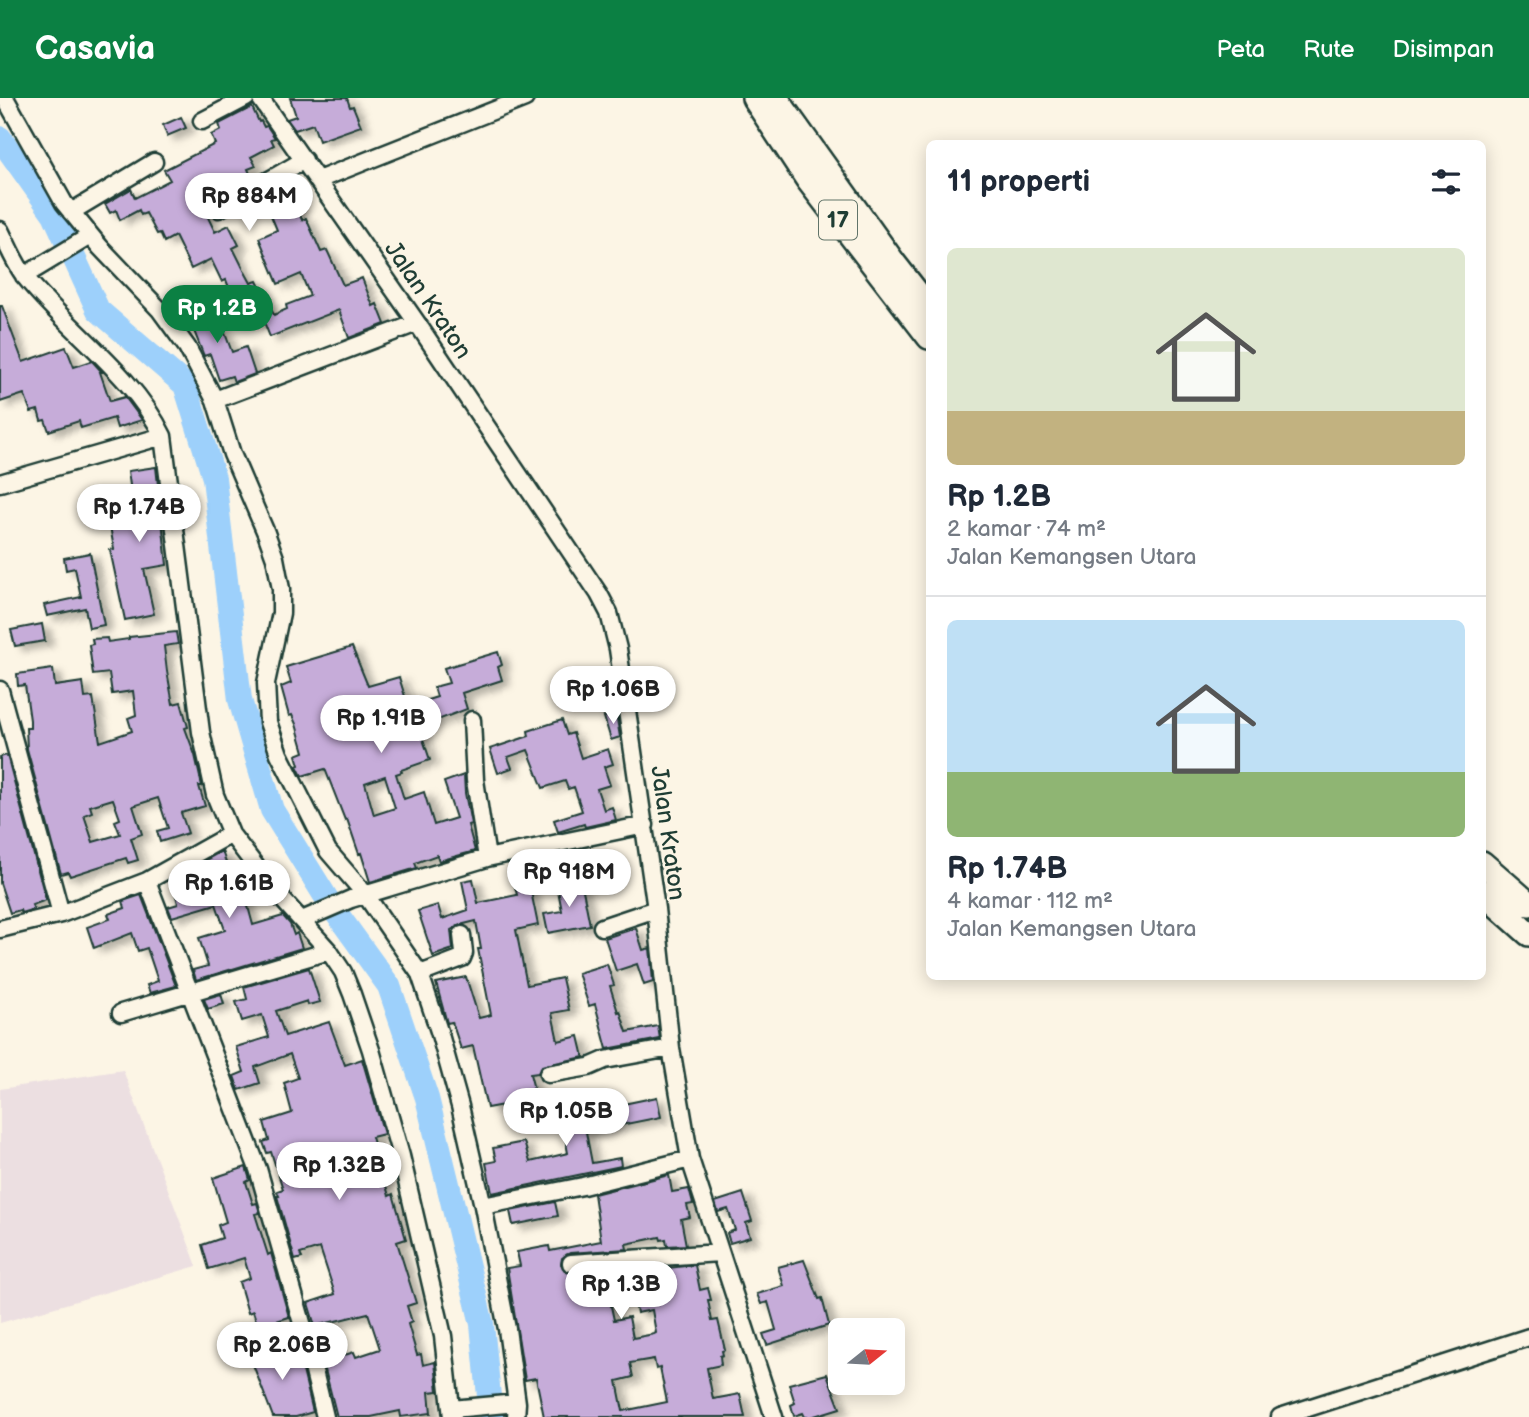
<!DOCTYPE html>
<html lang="id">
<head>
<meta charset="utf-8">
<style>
  body { margin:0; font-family:"Balsamiq Sans",sans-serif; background:#f6f6f7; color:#1f2937; height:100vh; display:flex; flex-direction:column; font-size:26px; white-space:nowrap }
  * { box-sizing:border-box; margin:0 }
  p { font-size:23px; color:#747a83 }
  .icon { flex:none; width:38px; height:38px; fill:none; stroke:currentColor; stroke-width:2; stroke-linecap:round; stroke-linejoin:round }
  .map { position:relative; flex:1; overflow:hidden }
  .side { position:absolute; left:926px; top:42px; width:560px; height:840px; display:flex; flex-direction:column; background:#fff; border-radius:10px; box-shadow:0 4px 18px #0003 }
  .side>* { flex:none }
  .needle { width:46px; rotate:72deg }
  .buttons { position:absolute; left:828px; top:1220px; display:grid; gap:14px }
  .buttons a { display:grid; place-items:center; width:77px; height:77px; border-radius:10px; background:#fff; box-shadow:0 4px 18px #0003; font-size:35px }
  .price { position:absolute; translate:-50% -60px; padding:0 16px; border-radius:24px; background:#fff; color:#222; font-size:23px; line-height:46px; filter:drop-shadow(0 2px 4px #0008) }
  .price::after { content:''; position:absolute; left:50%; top:42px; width:21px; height:16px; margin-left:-10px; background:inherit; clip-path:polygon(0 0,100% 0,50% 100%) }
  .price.current { background:#0b8043; color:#fff }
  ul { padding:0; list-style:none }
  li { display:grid; align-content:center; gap:14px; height:371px; padding:0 21px }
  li+li { border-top:2px solid #e0e1e3 }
  li span { display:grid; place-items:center; height:217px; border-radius:10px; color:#555 }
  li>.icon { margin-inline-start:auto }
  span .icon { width:126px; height:126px; fill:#fffc; stroke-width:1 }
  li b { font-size:30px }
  h2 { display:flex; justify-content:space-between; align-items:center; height:84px; padding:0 21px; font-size:30px }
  header { display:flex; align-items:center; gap:42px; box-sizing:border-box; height:98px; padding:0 35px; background:#0b8043; color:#fff }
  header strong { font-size:33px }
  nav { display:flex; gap:38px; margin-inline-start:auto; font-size:24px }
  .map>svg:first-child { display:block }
</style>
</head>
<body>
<header>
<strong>Casavia</strong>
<nav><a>Peta</a><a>Rute</a><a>Disimpan</a></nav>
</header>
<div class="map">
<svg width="1529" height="1319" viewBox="0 0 1529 1319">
  <defs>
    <filter id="shadow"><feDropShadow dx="8" dy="4.5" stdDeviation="3.5" flood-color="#0004"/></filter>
  </defs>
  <rect width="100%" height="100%" fill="#fcf5e5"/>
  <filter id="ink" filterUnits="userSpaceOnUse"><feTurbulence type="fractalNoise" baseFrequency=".0143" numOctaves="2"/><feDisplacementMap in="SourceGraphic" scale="14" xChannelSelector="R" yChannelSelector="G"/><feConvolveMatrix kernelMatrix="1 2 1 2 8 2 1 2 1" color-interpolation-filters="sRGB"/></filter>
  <g filter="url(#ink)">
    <path fill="#ecdfe1" d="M123,972l74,196 -197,57v-234z"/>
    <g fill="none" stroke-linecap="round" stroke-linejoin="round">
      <path stroke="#9dd0fb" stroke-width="24" d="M0,40l54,76 44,96 87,75 29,93 26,222 32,110 60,97 57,79 38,112 55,226 9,93"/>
    </g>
    <path fill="#c6acd9" stroke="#1f3d34" stroke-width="2" fill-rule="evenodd" filter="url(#shadow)" d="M290,0h57l3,9 3,-1 8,20 -42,15 -6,-17 -18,6 -8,-11 9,-3z
      M252,9l7,15 2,-1 3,6 3,-1 8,12 -4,1 3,6 -23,12 5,9 -8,3 4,9 -38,22 -10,9 11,23 14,-7 10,20 -6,3 12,24 6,11 6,-2 17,34 13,-6 -1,-4 24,-9 -9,-22 -23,10 -19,-46 18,-8 -7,-17 3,-1 -9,-17 24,-13 14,38 4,-2 15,34 6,-2 16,35 19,-7 11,28 4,-2 8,20 -36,14 -10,-28 -69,27 -6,-15 -9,3 -3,-8 -10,4 -16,-41 -4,2 -11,-23 -20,10 -16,-33 -11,6 -4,-9 -3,1 -11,-21 -5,2 -2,-5 -19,10 -4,-10 -6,3 -5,-9 26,-15 4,9 35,-18 -6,-10 51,-26 -4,-9 10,-5 -2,-6z
      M181,19l5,11 -19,8 -4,-11z
      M198,203l6,16 6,-2 5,16 8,-3 9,24 14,-5 9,27 -21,8 -2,-6 -13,4 -9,-26 -6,2 -14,-35 -7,2 -8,-14z
      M0,208h2l21,56 43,-15 8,20 18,-6 10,11h-2l10,29 15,-4 17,23 -25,8 -3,-10 -33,10 -2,-7 -30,10 -4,-11 -4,1 -3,-11 -7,2 -7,-18 -24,8z
      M156,369l11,98 -23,4 10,45 -29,6 -15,-70 4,-1 -5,-29 22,-3 -1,-10h3l-5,-36z
      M90,455l14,72 -15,3 -4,-20 -38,8 -3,-11 37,-8 -6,-29 -9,2 -2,-12z
      M42,526l3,17 -30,5 -4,-16z
      M176,534l2,12 -14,2 3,25 6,33 8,-2 7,25 -3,1 10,27 7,31h-3l6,20 -24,7 7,20 -28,9 -3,-11 11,-3 -10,-30 -25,8 9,28 -11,4 7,22 -10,3 -2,-5 -56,18 -2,-4 -7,2 -34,-125 -1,-21h4v-8l-5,-35 -7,1 -1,-12 36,-5 2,17 28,-4 2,16 8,-1 7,45 32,-11 -4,-13 8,-3 -3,-24 -21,3 -3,-21 -16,2 -4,-30 4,-1 -1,-5 15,-1 1,4 21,-3v-2zM113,701l7,20 -5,2 5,13 -27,8 -9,-27 8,-3 -2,-6z
      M352,549l16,39 31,-9 9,29 29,-9 -3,-10 15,-4 -5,-15 54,-16 4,13 -4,2 4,13 -40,13 5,16 -48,18 11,33 -29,10 1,2 -6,2 8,25 20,-7 10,33 22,-7 -12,-36 20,-7 1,18 6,31 -3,1 7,26 -36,10 -2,-6 -22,8 2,5 -47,14 -9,-29 -2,1 -12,-35 -2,1 -20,-51 -23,7 -5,-10 2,-1 -3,-10 8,-3 -8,-28 -4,-9 -3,1 -8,-29 10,-4 -5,-16zM385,678l10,32 -21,7 -9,-32z
      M616,615l4,24 -9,3 -7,-23z
      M562,622l5,15 6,-2 8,25 27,-9 5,15 -9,3 6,18 -13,4 7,21 8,-3 4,13 -31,7 -1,-3 -26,8 -4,-12 28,-9 -8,-24 -6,2 -3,-8 -22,7 -15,-38 -20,7 4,11 -14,5 -8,-24 39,-13 -1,-5z
      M7,657l39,145 -14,5 2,4 -13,4 -1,-3 -10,3 -10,-30v-126z
      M222,753l12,35 8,-2 11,41 30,-9 7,8 4,11 3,-2 5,15 -106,32 -3,-10 15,-4 -9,-28 26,-8 -9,-26 -44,13 -4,-10 10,-3 -6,-25z
      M526,769l12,58 -22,5 11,55 35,-7 7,32 -17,3 6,28 21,-5 5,21 -42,9 -4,7 -8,1 4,15 -22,5 2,9 -27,5 -14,-62 -12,3 -9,-27 -5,1 -11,-40 30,-6 13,41 12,-3 -13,-66h3l-5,-28 -16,4 -9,5 2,19 -20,7 -15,-45 20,-6 4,14 26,-9 -6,-29 11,-2 5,24 39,-8 -6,-25z
      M581,782l9,45 -42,8 -4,-19 18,-3 -5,-26z
      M141,797l35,91 -26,7 -3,-8 11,-4 -11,-33 -9,3 -6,-18 -38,15 -7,-21 23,-8 -2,-5 17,-6 -2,-7z
      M636,830l7,22 7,-2 3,34 -9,3 -7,-21 -21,7 -11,-33z
      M607,866l7,21 -4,1 8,26 2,-1 7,21 31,-6 2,13 -53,10 -12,-45 -6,2 -11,-33z
      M309,870l11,34 -12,3 -1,-4 -31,10 9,25 44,-14 16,43 17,-6 22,75 -12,3 17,59 4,-2 13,45 -9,3 19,61 -9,3 5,16 -4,2 9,31 4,-1 2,11 12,-3 3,29 -9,1 2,21 -30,4 -1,-6 -29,6h-34l-14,-55 31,-10 2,5 24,-8 -12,-36 -53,13 -7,-23 27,-9 -15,-46 -20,6 2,4 -7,2 -18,-64h2l-2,-5 6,-2 -12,-37 -4,1 -4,-11 6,-2 -5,-18 28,-9 -8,-30 14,-5 -8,-24 -35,13 5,16 -21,7 -5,-14 10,-4 -8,-25 33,-10 -7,-22 -20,6 -6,-19 11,-3 -3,-12zM319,1050l11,28 -22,7 -9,-28z
      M221,896l3,10 -16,5 -4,-10z
      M657,999l4,20 -75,15 6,31 28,-5 1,8 -129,27 -6,-30 10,-2 -3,-13 31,-6 6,20 38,-9 -7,-36z
      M246,1069l4,13 -4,2 7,22 4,-1 3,10 -5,1 13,41 3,-2 18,64 -31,10 -5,-16 -5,2 -9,-31 11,-4 -6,-20 -35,11 -7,-24 20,-7 -4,-13 8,-3 -13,-44z
      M669,1077l3,17 17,-3 4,15 -6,1 3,12 -9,2 5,26 -19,1 -1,-7 -5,1 -1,-3 -34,7 1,5 -57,4 -8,5 -1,6 5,8 6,1 59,-4v3l64,-7 5,25 8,-2 3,12h-3l4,21 6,-1 7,30 -3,1 1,4 -3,1 1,9 -14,3 6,31 27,-5 5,23h-201l-8,-39 -11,2 -18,-112 13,-2 -3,-14 32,-6 1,5 51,-10 -7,-47zM632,1189l5,26 15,-3 4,23 -2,1 -21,4 -4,-21 -15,3 -6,-28zM654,1261l2,10 4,-1 7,34 -44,9 -6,-30 16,-4 -3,-14z
      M743,1095l9,28 -6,2 4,14 -20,6 -3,-10 8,-3 -7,-21 -10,3 -3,-10z
      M555,1104l3,14 -45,9 -3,-14z
      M804,1162l15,39 3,-1 7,27 -62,20 -4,-11 13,-4 -8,-28 -7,2 -4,-10 27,-8 -6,-19z
      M260,1243l6,19 32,-10 15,62 -17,5h-23l-27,-71z
      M827,1276l13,34 -29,9h-6l-2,-4 -9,3 -3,-11 4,-2 -6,-19z"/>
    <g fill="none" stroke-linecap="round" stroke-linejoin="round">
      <defs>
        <path id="minor" d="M5,0l59,105 36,44 60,63 27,37 28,53 17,54 34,79 9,25 6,31v24l-15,70 2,39 11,32 49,97 37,43 55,80 19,57 21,75 23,100 24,123 10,74 -1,14
          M260,0l157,225 182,271 10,19 9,36 38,260 15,139 19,111 84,258
          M202,23l44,-23
          M318,82l207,-82
          M219,111l85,-49
          M71,114l83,-50
          M0,132c8,16 15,34 26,48 42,52 107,96 137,158l38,296 14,63 16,39 42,55 56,62 14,21 9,22 19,56 30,106 42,180 9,81
          M24,178l66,-40
          M215,302l202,-77
          M0,385l163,-47
          M0,592l61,224
          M472,622l3,60 12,78
          M147,783l111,288 46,161 21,87
          M302,822l49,-21 136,-41 158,-33
          M602,829l54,-18
          M0,831l61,-15 86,-33 84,-47
          M420,876l42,-16 2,-5 -2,-18
          M121,915l208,-62
          M548,976l41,-7 16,-7 66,-12
          M483,1108l100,-20 107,-27
          M571,1165l148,-10
          M452,1311l65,-6
          M1280,1319l249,-80"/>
        <path id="highway" d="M754,0l54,82 121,157
          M776,0l117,164 36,46
          M1482,765l47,41
          M1482,794l47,42"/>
      </defs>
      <use href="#minor" stroke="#1f3d34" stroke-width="21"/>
      <use href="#highway" stroke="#1f3d34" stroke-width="28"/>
      <use href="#minor" stroke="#fcf5e5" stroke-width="16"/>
      <use href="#highway" stroke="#fcf5e5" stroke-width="23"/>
    </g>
  </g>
  <g text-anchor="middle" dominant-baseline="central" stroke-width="5" stroke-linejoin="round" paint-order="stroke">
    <rect fill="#fcf5e5" stroke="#617469" stroke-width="2" x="819" y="102.5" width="38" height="39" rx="5"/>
    <g font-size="23" font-weight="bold" fill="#1f3d34">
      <text x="838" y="122">17</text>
    </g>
    <g font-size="24" fill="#1f3d34" stroke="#fcf5e5">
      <text transform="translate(428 202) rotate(56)">Jalan Kraton</text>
      <text transform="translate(668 735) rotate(82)">Jalan Kraton</text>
    </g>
  </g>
</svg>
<div class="buttons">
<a><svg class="needle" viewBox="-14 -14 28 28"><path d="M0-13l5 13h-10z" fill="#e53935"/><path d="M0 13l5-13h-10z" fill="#747a83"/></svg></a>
</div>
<b class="price" style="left:249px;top:135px">Rp 884M</b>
<b class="price current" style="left:217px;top:247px">Rp 1.2B</b>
<b class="price" style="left:139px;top:446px">Rp 1.74B</b>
<b class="price" style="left:613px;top:628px">Rp 1.06B</b>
<b class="price" style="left:381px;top:657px">Rp 1.91B</b>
<b class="price" style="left:569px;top:811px">Rp 918M</b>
<b class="price" style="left:229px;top:822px">Rp 1.61B</b>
<b class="price" style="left:566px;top:1050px">Rp 1.05B</b>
<b class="price" style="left:339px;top:1104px">Rp 1.32B</b>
<b class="price" style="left:621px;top:1223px">Rp 1.3B</b>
<b class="price" style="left:282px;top:1284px">Rp 2.06B</b>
<section class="side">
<h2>11 properti<svg class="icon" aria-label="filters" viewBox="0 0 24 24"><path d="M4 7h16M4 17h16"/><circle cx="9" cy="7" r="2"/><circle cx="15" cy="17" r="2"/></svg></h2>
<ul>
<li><span style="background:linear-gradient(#dfe7d0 75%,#c2b280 0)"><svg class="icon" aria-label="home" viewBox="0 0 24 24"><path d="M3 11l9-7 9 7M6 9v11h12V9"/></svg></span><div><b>Rp 1.2B</b><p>2 kamar · 74 m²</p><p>Jalan Kemangsen Utara</p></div></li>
<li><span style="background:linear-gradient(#bfe0f5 70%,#8fb573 0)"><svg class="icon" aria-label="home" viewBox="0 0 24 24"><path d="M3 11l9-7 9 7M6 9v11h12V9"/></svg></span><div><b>Rp 1.74B</b><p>4 kamar · 112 m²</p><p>Jalan Kemangsen Utara</p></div></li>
</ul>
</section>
</div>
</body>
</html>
